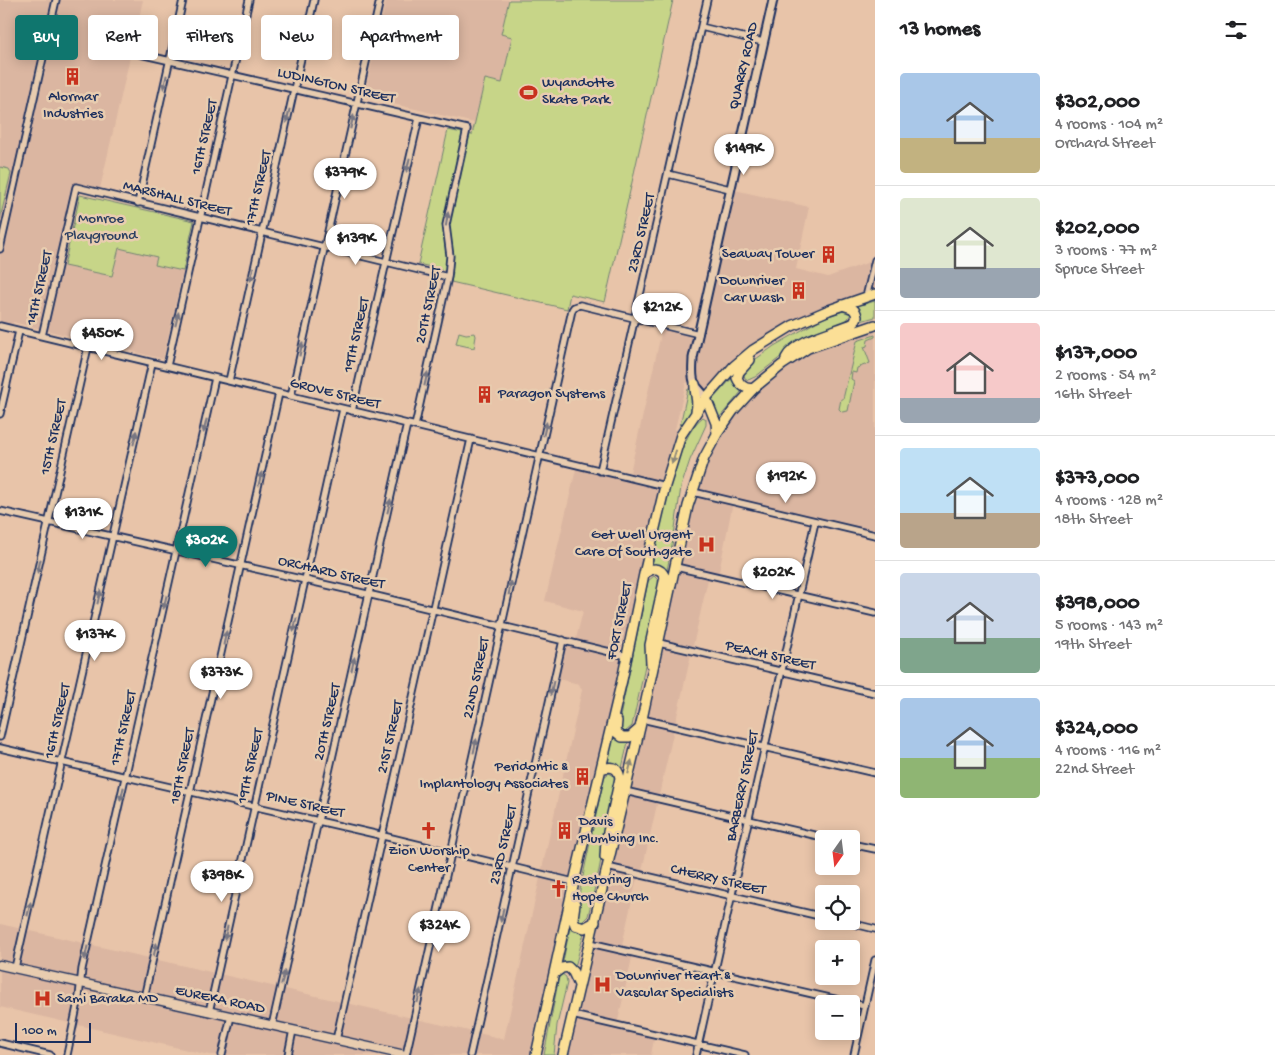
<!DOCTYPE html>
<html lang="en">
<head>
<meta charset="utf-8">
<style>
  body { margin:0; font-family:"Gochi Hand",sans-serif; background:#f2f2f2; color:#202124; height:100vh; display:flex; flex-direction:column; font-size:19px; white-space:nowrap }
  * { box-sizing:border-box; margin:0 }
  p { font-size:16px; color:#757577 }
  .icon { flex:none; width:28px; height:28px; fill:none; stroke:currentColor; stroke-width:2; stroke-linecap:round; stroke-linejoin:round }
  .map { position:relative; flex:1; overflow:hidden }
  .side { display:flex; flex-direction:column; background:#fff; width:400px }
  .side>* { flex:none }
  .banner { position:absolute; left:15px; top:15px; width:475px; height:45px; display:flex; gap:10px }
  .needle { width:32px; rotate:194deg }
  .tools { position:absolute; left:815px; top:830px; display:grid; gap:10px }
  .tools a { display:grid; place-items:center; width:45px; height:45px; border-radius:5px; background:#fff; box-shadow:0 2px 12px #0003; font-size:25px }
  .scale { position:absolute; left:15px; bottom:12px; width:76px; box-sizing:border-box; padding-left:5px; border:2px solid #1b2f5e; border-top:0; font-size:14px; line-height:18px; white-space:nowrap; color:#1b2f5e; -webkit-text-stroke:4px #e8ccaf; paint-order:stroke }
  .price { position:absolute; translate:-50% -42px; padding:0 11px; border-radius:18px; background:#fff; color:#222; font-size:16px; line-height:32px; filter:drop-shadow(0 1px 2px #0008) }
  .price::after { content:''; position:absolute; left:50%; top:30px; width:15px; height:11px; margin-left:-8px; background:inherit; clip-path:polygon(0 0,100% 0,50% 100%) }
  .price.current { background:#0f766e; color:#fff }
  ul { padding:0; list-style:none }
  li { display:flex; align-items:center; gap:15px; height:125px; padding:0 25px }
  li+li { border-top:1px solid #e0e0e0 }
  li span { display:grid; place-items:center; flex:none; width:140px; height:100px; border-radius:5px; color:#555 }
  li>.icon { margin-inline-start:auto }
  span .icon { width:60px; height:60px; fill:#fffc; stroke-width:1 }
  li b { font-size:21px }
  h2 { display:flex; justify-content:space-between; align-items:center; height:60px; padding:0 25px; font-size:21px }
  .chip { padding:0 18px; border-radius:5px; background:#fff; box-shadow:0 2px 12px #0003; font-size:18px; line-height:45px }
  .chip.current { background:#0f766e; color:#fff }
  main { display:flex; flex:1; min-height:0 }
  .map>svg:first-child { display:block }
</style>
</head>
<body>
<main>
<div class="map">
<svg width="875" height="1055" viewBox="0 0 875 1055">
  <rect width="100%" height="100%" fill="#e8c4a9"/>
  <filter id="ink" filterUnits="userSpaceOnUse"><feTurbulence type="fractalNoise" baseFrequency=".02" numOctaves="2"/><feDisplacementMap in="SourceGraphic" scale="10" xChannelSelector="R" yChannelSelector="G"/><feConvolveMatrix kernelMatrix="1 2 1 2 8 2 1 2 1" color-interpolation-filters="sRGB"/></filter>
  <g filter="url(#ink)">
    <path fill="#dbb6a1" d="M0,0h143l-44,193 -23,-5 -1,5 5,2 -16,70 48,11 7,-28 38,9 -1,8 27,6 -20,88 -150,-37 -1,7 -12,-3z
      M386,0h123l-8,33 11,3 -10,47 -17,-3 -10,43 -111,-26z
      M730,189l79,18 -13,62 32,8 47,-17v34l-46,16 -76,40 -47,48 -12,-20 -8,5 -11,46 6,6 -5,13 -140,607h-327l-209,-48v-83l504,115 78,-349 -3,-6 -25,-6 9,-38 12,3 8,-32 -38,-10 32,-136 52,12 34,-152 36,9z
      M875,325v210l-142,-33 -15,75 -9,-2 -68,300 -5,7 -15,68 12,3 -16,72 38,9 -4,21h-88l132,-570 38,-74 61,-54z"/>
    <path fill="#c7d588" stroke="#718273" d="M509,0h164l-68,302 -35,-8 -3,15 -116,-27 2,-10 -35,-8 30,-134 24,5 13,-56 17,4 10,-46 -11,-3z
      M0,167l9,2 2,4 -11,46z
      M80,195l114,26 -11,50 -28,-6 2,-8 -38,-9 -7,28 -48,-10z
      M875,301v16l-14,4 1,-6 -4,-9z
      M843,311l8,3 -6,9 -49,22 -41,32 -7,3 -3,-2 -1,-3 5,-11 25,-18 49,-28z
      M459,332l7,2 9,-1 1,3 -2,12 -18,-4z
      M875,335v2l-7,3 -1,6 -3,1 6,16 -13,5 -1,5 -4,-1 -1,7 3,2 -6,30 -6,1 -3,-3 2,-10h2l14,-58z
      M733,377l9,14 -23,27 -8,-17z
      M688,389l4,1 2,18 -15,22z
      M703,417l3,2v6l-16,35 -9,27 -7,48 -7,35 -5,-3 -10,-2c7,-33 24,-130 51,-148z
      M654,576l4,4 1,8 -16,88 -11,50 -7,6 -3,-3 -2,-12 28,-136z
      M613,737l3,3 12,2 -6,26 -4,-4 -11,-2z
      M609,773l5,3 1,9 -16,85 -11,46 -6,6 -3,-3 -3,-10 28,-132z
      M570,928l4,3 10,2 -9,34 -3,-3 -9,-3z
      M562,974l4,3 1,6 -10,42 -3,30h-10l15,-78z"/>
    <g fill="none" stroke-linecap="round" stroke-linejoin="round">
      <defs>
        <path id="minor" d="M701,27l62,15
          M140,54l327,75 -21,96 4,31 -2,21 -33,149
          M668,174l62,15
          M138,203l45,-203
          M0,249l56,-249
          M866,297l9,-37
          M0,326l665,160
          M42,336l34,-149 372,90
          M167,366l82,-366
          M229,381l85,-381
          M291,396l89,-396
          M352,411l67,-293
          M0,414l19,-83
          M600,471l107,-471
          M693,492l182,43
          M0,511l376,85 251,60
          M676,567l199,46
          M659,643l216,50
          M642,719l233,54
          M0,737l88,-390
          M0,748l375,86 199,48
          M625,791l206,48
          M851,844l24,5
          M607,867l217,50
          M842,921l33,8
          M590,943l275,63
          M15,968l137,-605
          M144,998l135,-605
          M209,1012l134,-603
          M572,1015l173,40
          M272,1026l135,-602
          M336,1040l135,-601
          M0,1043l50,12
          M67,1055l12,-58 3,-28 133,-591
          M222,1055l9,-39
          M288,1055l5,-25
          M406,1055l166,-745 2,-3 6,-2 119,29
          M470,1055l93,-415
          M696,1055l119,-533
          M854,1055l21,-95"/>
        <path id="tertiary" d="M706,398c-3,-5 -8,-9 -11,-14 -4,-7 -2,-18 -2,-26l80,-358"/>
        <path id="secondary" d="M0,965l405,90"/>
        <path id="primary" d="M786,358c10,-19 49,-26 68,-35l3,-6c-1,-9 -7,-10 -15,-12
          M750,360l-11,12 -2,6c3,7 9,12 17,10
          M695,384c-1,9 4,17 1,27
          M706,398l10,25 1,11
          M644,574c8,-6 16,-8 21,3l-15,68 1,19
          M617,721l-1,11 6,5h8l9,-8
          M601,769c10,-3 17,-3 19,9l-14,63 -1,16
          M575,904l-2,14 2,7 9,3 11,-6
          M554,974l8,-6 6,-1 5,5 6,13
          M536,1055l38,-173 48,-202 22,-106 21,-88 16,-51 25,-37 28,-32 19,-16 39,-24 37,-16 46,-16
          M563,1055l79,-336 46,-213 16,-48 13,-24 16,-23 21,-23 28,-23 26,-17 67,-23"/>
      </defs>
      <use href="#minor" stroke="#1b2f5e" stroke-width="9"/>
      <use href="#tertiary" stroke="#1b2f5e" stroke-width="11"/>
      <use href="#secondary" stroke="#1b2f5e" stroke-width="11"/>
      <use href="#primary" stroke="#1b2f5e" stroke-width="12"/>
      <use href="#minor" stroke="#e8ccaf" stroke-width="5.5"/>
      <use href="#tertiary" stroke="#e8ccaf" stroke-width="7"/>
      <use href="#secondary" stroke="#e8ccaf" stroke-width="8"/>
      <use href="#primary" stroke="#fbdf96" stroke-width="9"/>
    </g>
    <defs><path id="oneway-solid" d="M-6-.8H1V-3.2L6.5 0L1 3.2V.8H-6Z" transform="scale(1.25)"/></defs>
    <g fill="#777682">
      <use href="#oneway-solid" transform="translate(165 82) rotate(103)"/>
      <use href="#oneway-solid" transform="translate(288 116) rotate(103)"/>
      <use href="#oneway-solid" transform="translate(352 122) rotate(-77)"/>
      <use href="#oneway-solid" transform="translate(408 165) rotate(103)"/>
      <use href="#oneway-solid" transform="translate(447 219) rotate(-81)"/>
      <use href="#oneway-solid" transform="translate(252 274) rotate(102)"/>
      <use href="#oneway-solid" transform="translate(177 319) rotate(-77)"/>
      <use href="#oneway-solid" transform="translate(301 349) rotate(-78)"/>
      <use href="#oneway-solid" transform="translate(426 379) rotate(-77)"/>
      <use href="#oneway-solid" transform="translate(205 426) rotate(103)"/>
      <use href="#oneway-solid" transform="translate(545 429) rotate(-77)"/>
      <use href="#oneway-solid" transform="translate(135 438) rotate(-77)"/>
      <use href="#oneway-solid" transform="translate(260 479) rotate(-77)"/>
      <use href="#oneway-solid" transform="translate(389 506) rotate(-77)"/>
      <use href="#oneway-solid" transform="translate(39 566) rotate(103)"/>
      <use href="#oneway-solid" transform="translate(510 588) rotate(-78)"/>
      <use href="#oneway-solid" transform="translate(99 597) rotate(-77)"/>
      <use href="#oneway-solid" transform="translate(165 602) rotate(103)"/>
      <use href="#oneway-solid" transform="translate(295 625) rotate(103)"/>
      <use href="#oneway-solid" transform="translate(225 638) rotate(-78)"/>
      <use href="#oneway-solid" transform="translate(353 664) rotate(-77)"/>
      <use href="#oneway-solid" transform="translate(552 688) rotate(102)"/>
      <use href="#oneway-solid" transform="translate(475 746) rotate(-78)"/>
      <use href="#oneway-solid" transform="translate(122 794) rotate(103)"/>
      <use href="#oneway-solid" transform="translate(29 909) rotate(-77)"/>
      <use href="#oneway-solid" transform="translate(502 915) rotate(102)"/>
      <use href="#oneway-solid" transform="translate(226 933) rotate(103)"/>
      <use href="#oneway-solid" transform="translate(155 950) rotate(-77)"/>
      <use href="#oneway-solid" transform="translate(86 953) rotate(102)"/>
      <use href="#oneway-solid" transform="translate(283 978) rotate(-77)"/>
      <use href="#oneway-solid" transform="translate(419 996) rotate(-77)"/>
    </g>
    <g fill="#8b877a">
      <use href="#oneway-solid" transform="translate(674 457) rotate(107)"/>
      <use href="#oneway-solid" transform="translate(630 767) rotate(-76)"/>
    </g>
  </g>
  <defs>
    <symbol id="building-bare" viewBox="-9 -9 18 18"><path d="M-4-6H4V6H1V3H-1V6H-4ZM-2.5-4.3h1.7v1.8h-1.7ZM.8-4.3h1.7v1.8H.8ZM-2.5-1h1.7V.8h-1.7ZM.8-1h1.7V.8H.8Z" fill="#c8321e" stroke="#e8ccaf" stroke-width="2.5" paint-order="stroke"/></symbol>
    <symbol id="stadium-bare" viewBox="-9 -9 18 18"><path d="M0-5a6.5 5 0 1 0 0 10a6.5 5 0 1 0 0-10ZM-3.5-1.8h7v3.6h-7Z" fill="#c8321e" stroke="#e8ccaf" stroke-width="2.5" paint-order="stroke"/></symbol>
    <symbol id="hospital-bare" viewBox="-9 -9 18 18"><path d="M-5-5h3v3.5h4V-5h3V5h-3V1.5h-4V5h-3Z" fill="#c8321e" stroke="#e8ccaf" stroke-width="2.5" paint-order="stroke"/></symbol>
    <symbol id="church-bare" viewBox="-9 -9 18 18"><path d="M-1.2-6h2.4v3.5h3.3v2.4h-3.3V6h-2.4V-.1h-3.3v-2.4h3.3Z" fill="#c8321e" stroke="#e8ccaf" stroke-width="2.5" paint-order="stroke"/></symbol>
  </defs>
  <g fill-rule="evenodd">
    <use href="#building-bare" x="60" y="64" width="25" height="25"/>
    <use href="#stadium-bare" x="516" y="80" width="25" height="25"/>
    <use href="#building-bare" x="816" y="242" width="25" height="25"/>
    <use href="#building-bare" x="786" y="278" width="25" height="25"/>
    <use href="#building-bare" x="472" y="382" width="25" height="25"/>
    <use href="#hospital-bare" x="694" y="532" width="25" height="25"/>
    <use href="#building-bare" x="570" y="764" width="25" height="25"/>
    <use href="#church-bare" x="416" y="818" width="25" height="25"/>
    <use href="#building-bare" x="552" y="818" width="25" height="25"/>
    <use href="#church-bare" x="546" y="876" width="25" height="25"/>
    <use href="#hospital-bare" x="590" y="972" width="25" height="25"/>
    <use href="#hospital-bare" x="30" y="986" width="25" height="25"/>
  </g>
  <g text-anchor="middle" dominant-baseline="central" stroke-width="5" stroke-linejoin="round" paint-order="stroke">
    <g font-size="15" fill="#1b2f5e" stroke="#e8ccaf">
      <text transform="translate(744 66) rotate(-77)">QUARRY ROAD</text>
      <text transform="translate(336 86) rotate(13)">LUDINGTON STREET</text>
      <text transform="translate(205 137) rotate(-77)">16TH STREET</text>
      <text transform="translate(259 188) rotate(-77)">17TH STREET</text>
      <text transform="translate(177 199) rotate(14)">MARSHALL STREET</text>
      <text transform="translate(642 233) rotate(-77)">23RD STREET</text>
      <text transform="translate(40 288) rotate(-77)">14TH STREET</text>
      <text transform="translate(429 305) rotate(-78)">20TH STREET</text>
      <text transform="translate(357 335) rotate(-77)">19TH STREET</text>
      <text transform="translate(335 394) rotate(14)">GROVE STREET</text>
      <text transform="translate(54 437) rotate(-77)">15TH STREET</text>
      <text transform="translate(331 573) rotate(13)">ORCHARD STREET</text>
      <text transform="translate(620 621) rotate(-78)">FORT STREET</text>
      <text transform="translate(770 656) rotate(13)">PEACH STREET</text>
      <text transform="translate(477 678) rotate(-78)">22ND STREET</text>
      <text transform="translate(58 721) rotate(-77)">16TH STREET</text>
      <text transform="translate(328 722) rotate(-77)">20TH STREET</text>
      <text transform="translate(124 728) rotate(-77)">17TH STREET</text>
      <text transform="translate(391 737) rotate(-77)">21ST STREET</text>
      <text transform="translate(183 766) rotate(-78)">18TH STREET</text>
      <text transform="translate(251 766) rotate(-77)">19TH STREET</text>
      <text transform="translate(743 786) rotate(-78)">BARBERRY STREET</text>
      <text transform="translate(305 805) rotate(13)">PINE STREET</text>
      <text transform="translate(504 845) rotate(-77)">23RD STREET</text>
      <text transform="translate(718 880) rotate(13)">CHERRY STREET</text>
      <text transform="translate(220 1000) rotate(12)">EUREKA ROAD</text>
    </g>
    <g font-size="15" fill="#1b2f5e" stroke="#e8ccaf" text-anchor="start">
      <text x="542" y="83">Wyandotte<tspan x="542" dy="17">Skate Park</tspan></text>
      <text x="73" y="97" text-anchor="middle">Alormar<tspan x="73" dy="17">Industries</tspan></text>
      <text x="814" y="254" text-anchor="end">Seaway Tower</text>
      <text x="784" y="281" text-anchor="end">Downriver<tspan x="784" dy="17">Car Wash</tspan></text>
      <text x="498" y="394">Paragon Systems</text>
      <text x="692" y="535" text-anchor="end">Get Well Urgent<tspan x="692" dy="17">Care Of Southgate</tspan></text>
      <text x="568" y="767" text-anchor="end">Peridontic &amp;<tspan x="568" dy="17">Implantology Associates</tspan></text>
      <text x="579" y="822">Davis<tspan x="579" dy="17">Plumbing Inc.</tspan></text>
      <text x="429" y="851" text-anchor="middle">Zion Worship<tspan x="429" dy="17">Center</tspan></text>
      <text x="572" y="880">Restoring<tspan x="572" dy="17">Hope Church</tspan></text>
      <text x="616" y="976">Downriver Heart &amp;<tspan x="616" dy="17">Vascular Specialists</tspan></text>
      <text x="57" y="999">Sami Baraka MD</text>
    </g>
    <g font-size="15" fill="#2c4062" stroke="#e8ccaf">
      <text x="101" y="219">Monroe<tspan x="101" dy="17">Playground</tspan></text>
    </g>
  </g>
</svg>
<div class="tools">
<a><svg class="needle" viewBox="-14 -14 28 28"><path d="M0-13l5 13h-10z" fill="#e53935"/><path d="M0 13l5-13h-10z" fill="#757577"/></svg></a>
<a><svg class="icon" aria-label="locate" viewBox="0 0 24 24"><circle cx="12" cy="12" r="6"/><path d="M12 2v4M12 18v4M2 12h4M18 12h4"/></svg></a>
<a>+</a>
<a>−</a>
</div>
<div class="scale">100 m</div>
<b class="price" style="left:744px;top:176px">$149K</b>
<b class="price" style="left:345px;top:200px">$379K</b>
<b class="price" style="left:356px;top:266px">$139K</b>
<b class="price" style="left:662px;top:335px">$212K</b>
<b class="price" style="left:102px;top:361px">$450K</b>
<b class="price" style="left:786px;top:504px">$192K</b>
<b class="price" style="left:83px;top:540px">$131K</b>
<b class="price current" style="left:206px;top:568px">$302K</b>
<b class="price" style="left:773px;top:600px">$202K</b>
<b class="price" style="left:95px;top:662px">$137K</b>
<b class="price" style="left:221px;top:700px">$373K</b>
<b class="price" style="left:222px;top:903px">$398K</b>
<b class="price" style="left:439px;top:953px">$324K</b>
<div class="banner">
<a class="chip current">Buy</a>
<a class="chip">Rent</a>
<a class="chip">Filters</a>
<a class="chip">New</a>
<a class="chip">Apartment</a>
</div>
</div>
<section class="side">
<h2>13 homes<svg class="icon" aria-label="filters" viewBox="0 0 24 24"><path d="M4 7h16M4 17h16"/><circle cx="9" cy="7" r="2"/><circle cx="15" cy="17" r="2"/></svg></h2>
<ul>
<li><span style="background:linear-gradient(#a9c7e8 65%,#c2b280 0)"><svg class="icon" aria-label="home" viewBox="0 0 24 24"><path d="M3 11l9-7 9 7M6 9v11h12V9"/></svg></span><div><b>$302,000</b><p>4 rooms · 104 m²</p><p>Orchard Street</p></div></li>
<li><span style="background:linear-gradient(#dfe7d0 70%,#9aa5b1 0)"><svg class="icon" aria-label="home" viewBox="0 0 24 24"><path d="M3 11l9-7 9 7M6 9v11h12V9"/></svg></span><div><b>$202,000</b><p>3 rooms · 77 m²</p><p>Spruce Street</p></div></li>
<li><span style="background:linear-gradient(#f6c9c9 75%,#9aa5b1 0)"><svg class="icon" aria-label="home" viewBox="0 0 24 24"><path d="M3 11l9-7 9 7M6 9v11h12V9"/></svg></span><div><b>$137,000</b><p>2 rooms · 54 m²</p><p>16th Street</p></div></li>
<li><span style="background:linear-gradient(#bfe0f5 65%,#b9a48a 0)"><svg class="icon" aria-label="home" viewBox="0 0 24 24"><path d="M3 11l9-7 9 7M6 9v11h12V9"/></svg></span><div><b>$373,000</b><p>4 rooms · 128 m²</p><p>18th Street</p></div></li>
<li><span style="background:linear-gradient(#c9d6e8 65%,#7fa58c 0)"><svg class="icon" aria-label="home" viewBox="0 0 24 24"><path d="M3 11l9-7 9 7M6 9v11h12V9"/></svg></span><div><b>$398,000</b><p>5 rooms · 143 m²</p><p>19th Street</p></div></li>
<li><span style="background:linear-gradient(#a9c7e8 60%,#8fb573 0)"><svg class="icon" aria-label="home" viewBox="0 0 24 24"><path d="M3 11l9-7 9 7M6 9v11h12V9"/></svg></span><div><b>$324,000</b><p>4 rooms · 116 m²</p><p>22nd Street</p></div></li>
</ul>
</section>
</main>
</body>
</html>
